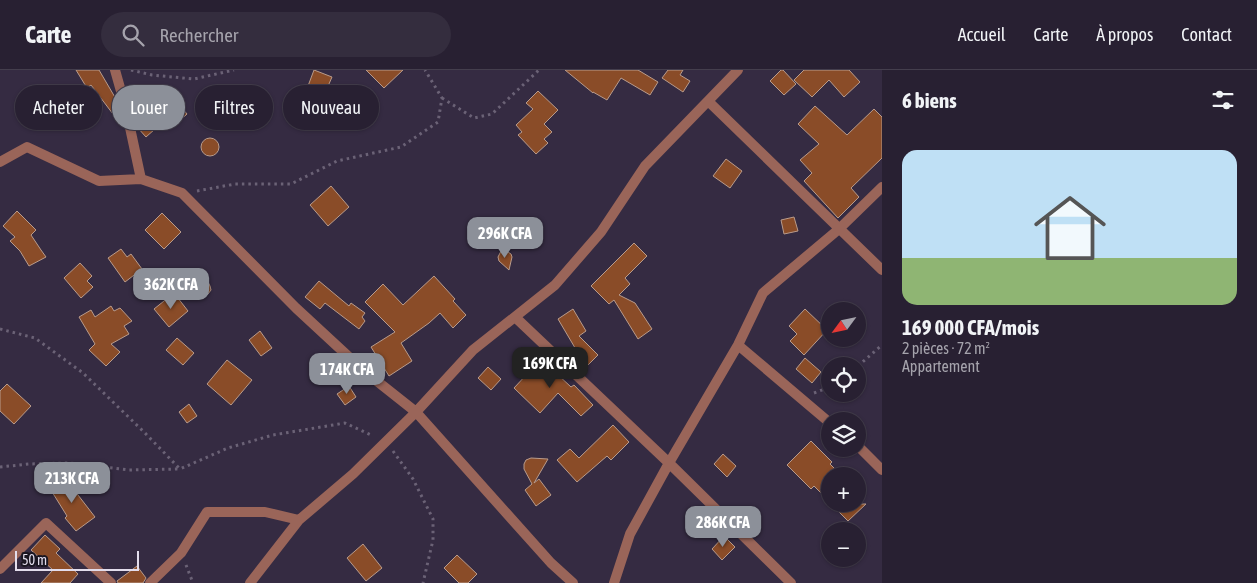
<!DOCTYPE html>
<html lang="fr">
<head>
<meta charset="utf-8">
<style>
  body { margin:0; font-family:"Asap Condensed",sans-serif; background:#342d3e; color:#f1f3f6; height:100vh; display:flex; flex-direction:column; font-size:19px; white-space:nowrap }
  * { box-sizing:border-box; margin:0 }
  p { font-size:16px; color:#a5a3ac }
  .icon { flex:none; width:28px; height:28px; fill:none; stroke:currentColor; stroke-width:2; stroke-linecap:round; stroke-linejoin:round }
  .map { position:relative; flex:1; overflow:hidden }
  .panel { display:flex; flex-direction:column; background:#282032; width:375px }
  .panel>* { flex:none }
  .banner { position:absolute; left:15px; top:15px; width:475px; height:45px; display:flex; gap:10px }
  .needle { width:32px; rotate:237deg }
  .controls { position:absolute; left:821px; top:232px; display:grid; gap:10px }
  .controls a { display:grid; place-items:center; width:45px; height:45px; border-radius:50%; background:#282032; box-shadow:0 1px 4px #0004,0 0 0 1px #443e4d; font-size:25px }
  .scale { position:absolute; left:15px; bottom:12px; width:124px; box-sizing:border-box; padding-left:5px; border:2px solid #e3ddec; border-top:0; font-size:14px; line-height:18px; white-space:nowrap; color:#e3ddec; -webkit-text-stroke:4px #1a1621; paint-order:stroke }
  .price { position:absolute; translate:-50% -42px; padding:0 11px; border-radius:10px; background:#8c9099; color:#fff; font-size:16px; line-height:32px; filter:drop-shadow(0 1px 2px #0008) }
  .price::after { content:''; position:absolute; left:50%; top:30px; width:15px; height:11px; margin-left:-8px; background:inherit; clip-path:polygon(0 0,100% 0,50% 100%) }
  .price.current { background:#222; color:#fff }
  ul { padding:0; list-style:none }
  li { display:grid; align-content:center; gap:10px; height:265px; padding:0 20px }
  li+li { border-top:1px solid #443e4d }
  li span { display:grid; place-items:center; height:155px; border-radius:15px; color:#555 }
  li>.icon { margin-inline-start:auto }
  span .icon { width:90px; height:90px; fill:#fffc; stroke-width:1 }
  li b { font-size:21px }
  h2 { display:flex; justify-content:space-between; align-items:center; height:60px; padding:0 20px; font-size:21px }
  .chip { padding:0 18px; border-radius:22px; background:#282032; box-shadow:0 1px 4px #0004,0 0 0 1px #443e4d; font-size:18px; line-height:45px }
  .chip.current { background:#8c9099; color:#fff }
  header { display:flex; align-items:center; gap:30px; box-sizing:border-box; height:70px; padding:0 25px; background:#282032; border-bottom:1px solid #443e4d }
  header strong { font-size:24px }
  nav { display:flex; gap:28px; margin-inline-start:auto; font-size:18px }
  .search { width:350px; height:45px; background:#342d3e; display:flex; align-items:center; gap:12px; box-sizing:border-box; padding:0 18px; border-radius:28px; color:#a5a3ac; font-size:19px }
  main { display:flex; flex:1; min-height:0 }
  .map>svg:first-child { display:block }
</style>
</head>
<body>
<header>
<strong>Carte</strong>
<div class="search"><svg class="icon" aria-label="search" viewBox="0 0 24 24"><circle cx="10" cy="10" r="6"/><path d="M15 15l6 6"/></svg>Rechercher</div>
<nav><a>Accueil</a><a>Carte</a><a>À propos</a><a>Contact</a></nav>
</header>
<main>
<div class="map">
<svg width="882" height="513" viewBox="0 0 882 513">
  <rect width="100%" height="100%" fill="#352b42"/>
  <path fill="#8a4c28" stroke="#b99b8b" d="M76,0h23l17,29 5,22 -2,1 -28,-37 -4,3z
    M314,0l18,7 -7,16 -17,-7z
    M366,0h37l-19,18z
    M565,0h73l20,12 -8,13 -29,-17 -14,22 -14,-8v1z
    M668,0h15l-3,5 10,6 -7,11 -21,-14z
    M781,0h2l13,14 -12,11 -14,-14z
    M804,0h45l11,12 -16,15 -15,-17 -17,17 -18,-17z
    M538,21l20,19 -14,14 8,8 -8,7 4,4 -12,11 -18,-19 4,-3 -6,-7 17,-16 -7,-6z
    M178,33l9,11 -11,10 -9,-11z
    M815,36l32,29 27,-26 8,8v41l-31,30 8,9 -21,21 -34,-37 8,-8 -12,-13 19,-16 -21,-20z
    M155,41l9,10 -18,16 -9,-10z
    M201 77a9 9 0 1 1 18 0a9 9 0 1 1-18 0Z
    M726,89l16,12 -12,17 -17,-12z
    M331,116l18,21 -21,19 -18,-21z
    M17,141l19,19 -5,5 10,15 5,7 -17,9 -9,-15 -10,-10 5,-4 -12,-11z
    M162,143l19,19 -17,17 -19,-19z
    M794,147l4,14 -14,3 -3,-14z
    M634,173l13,13 -22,22 5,6 -11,11 16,8 17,26 -14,10 -24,-39 -5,4 -18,-18z
    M121,179l6,8 4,-3 11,15 -17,13 -17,-24z
    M505,180l6,4 1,3 -3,13 -10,-9 -1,-4 3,-6z
    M80,193l12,13 -5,5 6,6 -12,11 -17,-20z
    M434,206l21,23 -2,2 13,14 -13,13 -13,-15 -11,10 -28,20 11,18 -23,15 -18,-29 24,-15 -30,-30 18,-18 20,21z
    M199,209h5l4,3 2,4 1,4 -3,4 -3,3 -18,1 8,-16z
    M319,211l30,25 2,-3 14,10 -3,4 3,4 -6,8 -34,-26 -5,6 -15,-12z
    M174,223l14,18 -19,16 -15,-18z
    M111,236l3,5 6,-3 12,13 -8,5 5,8 -18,10 9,8 -14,14 -17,-16 6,-6 -16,-27 12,-7 4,7z
    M573,239l13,22 -7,5 19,19 -10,10 -7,-7 -23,-39z
    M805,239l22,21 -23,25 -14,-14 7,-7 -8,-8z
    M260,261l12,17 -11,8 -12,-16z
    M177,268l17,15 -11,12 -17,-15z
    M805,288l16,14 -9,11 -16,-14z
    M541,289l30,28 3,-2 19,20 -12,11 -23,-23 -18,20 -26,-25z
    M227,290l25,20 -21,25 -24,-21z
    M488,297l13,12 -10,11 -13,-12z
    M7,314l24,22 -17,18 -14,-13v-20z
    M349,316l7,11 -11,8 -8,-11z
    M189,334l8,12 -10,7 -8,-11z
    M613,355l16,17 -18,18 -4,-4 -30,26 -20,-22 13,-11 9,9z
    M811,371l21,21 -2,2 12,12h-12v26l-16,-16 -3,3 -24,-24z
    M723,384l13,12 -9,11 -13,-13z
    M531,388l17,1 -14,24 5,-4 12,16 -15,11 -11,-16 7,-6 -8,-15v-5l2,-4z
    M66,406l12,19 17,22 -19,14 -11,-13 2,-2 -18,-29z
    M831,434h35l-18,17z
    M45,465l15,14 -4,4 22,21 -8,9h-29l12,-13 -22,-20z
    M724,466l11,11 -13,13 -10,-11z
    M363,474l19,24 -16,13 -19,-23z
    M457,485l20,19 -9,9h-9l-15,-15z
    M137,496l9,12 -3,5h-25l-1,-2z"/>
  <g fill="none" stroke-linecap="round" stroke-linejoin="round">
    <path stroke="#6b6276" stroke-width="3" stroke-dasharray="2.5 4" stroke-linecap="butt" d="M131,0l21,5 42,4 40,-9
      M442,28l32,20 18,-4 47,-44
      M197,121l38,-7h56l46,-23 64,-14 37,-25 4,-24 -17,-28
      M0,259l35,9 48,35 61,59 36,37 48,-21 45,-13 72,-12 28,13
      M858,296l24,-21
      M814,323l16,-6
      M393,381l20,28 20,40v21l-10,43
      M0,397l29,-3 40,-1 60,7 50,-1
      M186,495l7,18"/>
    <path stroke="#9a6559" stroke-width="10" d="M115,0l11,39 15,70 41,14 114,115 67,62 53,42 135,151 22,20
      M708,31l174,169
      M0,92l27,-15 72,34 42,-2
      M515,247l154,146 122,120
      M738,275l92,78
      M858,376l24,24
      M0,499l46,-46 65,60
      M150,513l31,-30 26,-41h58l34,8 54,-46 63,-62 57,-62 82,-65 46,-53 44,-66 93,-96
      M250,513l49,-63
      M614,513l16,-49 39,-71 69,-118 25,-52 76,-64 43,-42"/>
  </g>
</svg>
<div class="controls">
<a><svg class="needle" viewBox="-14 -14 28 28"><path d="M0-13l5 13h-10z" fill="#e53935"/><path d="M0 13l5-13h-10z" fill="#a5a3ac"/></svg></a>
<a><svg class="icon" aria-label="locate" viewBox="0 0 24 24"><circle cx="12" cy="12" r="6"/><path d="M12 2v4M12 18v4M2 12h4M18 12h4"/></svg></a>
<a><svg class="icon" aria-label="layers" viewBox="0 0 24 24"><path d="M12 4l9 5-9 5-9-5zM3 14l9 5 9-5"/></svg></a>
<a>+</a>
<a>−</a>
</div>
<div class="scale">50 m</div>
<b class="price" style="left:505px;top:189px">296K CFA</b>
<b class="price" style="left:171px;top:240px">362K CFA</b>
<b class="price current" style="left:550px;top:319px">169K CFA</b>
<b class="price" style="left:347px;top:325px">174K CFA</b>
<b class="price" style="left:72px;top:434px">213K CFA</b>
<b class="price" style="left:723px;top:478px">286K CFA</b>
<div class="banner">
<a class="chip">Acheter</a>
<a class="chip current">Louer</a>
<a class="chip">Filtres</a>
<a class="chip">Nouveau</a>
</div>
</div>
<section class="panel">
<h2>6 biens<svg class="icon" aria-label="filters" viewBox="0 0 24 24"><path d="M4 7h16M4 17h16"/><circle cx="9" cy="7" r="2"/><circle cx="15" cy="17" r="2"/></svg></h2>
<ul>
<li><span style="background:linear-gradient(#bfe0f5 70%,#8fb573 0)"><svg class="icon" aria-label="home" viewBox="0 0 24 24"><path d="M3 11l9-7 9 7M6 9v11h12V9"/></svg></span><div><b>169 000 CFA/mois</b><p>2 pièces · 72 m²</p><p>Appartement</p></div></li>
</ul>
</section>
</main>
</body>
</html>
